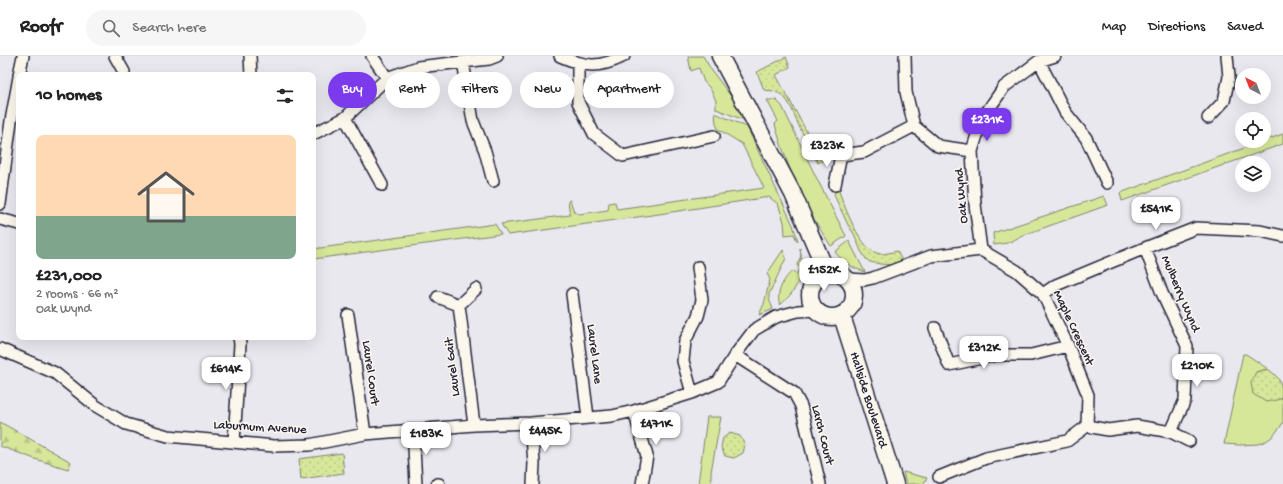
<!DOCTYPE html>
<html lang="en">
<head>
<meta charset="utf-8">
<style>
  body { margin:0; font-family:"Gochi Hand",sans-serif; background:#f6f6f6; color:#222; height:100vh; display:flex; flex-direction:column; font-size:15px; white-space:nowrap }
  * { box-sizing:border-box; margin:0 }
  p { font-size:13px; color:#767676 }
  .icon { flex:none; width:22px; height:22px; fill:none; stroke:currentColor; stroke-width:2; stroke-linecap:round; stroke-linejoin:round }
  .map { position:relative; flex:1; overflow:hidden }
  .drawer { position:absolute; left:16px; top:16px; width:300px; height:268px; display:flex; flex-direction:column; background:#fff; border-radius:8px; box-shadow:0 4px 16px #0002 }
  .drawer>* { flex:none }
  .hud { position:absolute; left:328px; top:16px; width:380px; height:36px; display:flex; gap:8px }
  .needle { width:26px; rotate:318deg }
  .fabs { position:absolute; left:1235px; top:12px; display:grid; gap:8px }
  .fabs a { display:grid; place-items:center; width:36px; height:36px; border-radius:50%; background:#fff; box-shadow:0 4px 16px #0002; font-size:20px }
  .price { position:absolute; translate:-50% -34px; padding:0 9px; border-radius:8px; background:#fff; color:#222; font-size:13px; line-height:26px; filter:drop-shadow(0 1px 2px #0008) }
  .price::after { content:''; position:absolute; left:50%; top:24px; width:12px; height:9px; margin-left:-6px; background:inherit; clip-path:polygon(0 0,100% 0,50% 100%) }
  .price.active { background:#7c3aed; color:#fff }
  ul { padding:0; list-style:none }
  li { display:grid; align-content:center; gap:8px; height:212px; padding:0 20px }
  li+li { border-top:1px solid #e0e0e0 }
  li span { display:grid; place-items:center; height:124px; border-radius:8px; color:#555 }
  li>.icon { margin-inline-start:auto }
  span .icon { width:72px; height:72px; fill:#fffc; stroke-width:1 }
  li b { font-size:17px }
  h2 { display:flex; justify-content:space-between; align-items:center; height:48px; padding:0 20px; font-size:17px }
  .chip { padding:0 14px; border-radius:18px; background:#fff; box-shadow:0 4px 16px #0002; font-size:14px; line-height:36px }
  .chip.active { background:#7c3aed; color:#fff }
  header { display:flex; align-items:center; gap:24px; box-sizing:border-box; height:56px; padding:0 20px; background:#fff; border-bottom:1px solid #e0e0e0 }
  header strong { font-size:19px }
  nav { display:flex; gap:22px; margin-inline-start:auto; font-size:14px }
  .search { width:280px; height:36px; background:#f6f6f6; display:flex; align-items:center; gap:10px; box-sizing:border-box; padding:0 14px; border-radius:22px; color:#767676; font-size:15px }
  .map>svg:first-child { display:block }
</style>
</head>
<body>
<header>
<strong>Roofr</strong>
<div class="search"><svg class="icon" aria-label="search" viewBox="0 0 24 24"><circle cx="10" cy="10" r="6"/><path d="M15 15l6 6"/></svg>Search here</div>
<nav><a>Map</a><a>Directions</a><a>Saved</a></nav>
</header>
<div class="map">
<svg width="1283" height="428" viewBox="0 0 1283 428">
  <defs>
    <pattern id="forest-firs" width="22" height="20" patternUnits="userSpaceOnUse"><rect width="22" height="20" fill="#d7e79a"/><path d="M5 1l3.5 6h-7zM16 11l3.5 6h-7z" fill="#b8c686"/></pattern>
    <pattern id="park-dots" width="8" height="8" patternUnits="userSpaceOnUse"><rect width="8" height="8" fill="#d7e79a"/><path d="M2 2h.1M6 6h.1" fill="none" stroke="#b8c686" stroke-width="1.8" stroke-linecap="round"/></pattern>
  </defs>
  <rect width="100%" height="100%" fill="#e9e8ef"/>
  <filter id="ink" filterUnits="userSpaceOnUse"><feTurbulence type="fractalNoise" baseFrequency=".025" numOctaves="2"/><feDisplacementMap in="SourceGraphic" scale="8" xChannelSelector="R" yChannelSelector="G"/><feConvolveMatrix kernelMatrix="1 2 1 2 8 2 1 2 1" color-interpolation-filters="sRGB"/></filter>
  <g filter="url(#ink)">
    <path fill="#d7e79a" stroke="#7c846a" d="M688,0h15l9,15 21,28 11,21 -28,-11v-8l-3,-7 -4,-7 -5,-5 -5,-14 -8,3z
      M767,44h9l6,6 34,71 30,59 -15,10c-26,-38 -42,-74 -55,-118l-1,-4 3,-3z
      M715,57l32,14 46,98 5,16h-1l-3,-7 -9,1 -1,-13 -6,-18 -9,-7 -110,17 -151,21 -7,-11 69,-9 -2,-14 2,-1 4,12 5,2 29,-4 1,-7 6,-1 2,7 147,-21 -22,-44 -24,-15 -2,-6z
      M1283,78v10l-161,57 -2,-8z
      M1104,140l4,9 -79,28 -22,10 -13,2 -1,-12z
      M495,168l6,10 -188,25v-10z
      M849,185l16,31c-14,-5 -21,-9 -30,-20z
      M800,192c4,24 0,40 -20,57 -5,-11 4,-28 13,-34l3,3 5,-6 -4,-3 4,-9z
      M783,194l3,8 -17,36v5l4,10 -14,6 5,-11 6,-25 -3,-5z
      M1243,298h3l22,15 -12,3 25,27 2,-6v29l-2,4 -9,11 -6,4 -8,3 -18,1 -16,-1z
      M707,361h14l-10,55v12h-13z
      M903,416l24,6 -4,6h-17z"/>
    <path fill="url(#forest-firs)" stroke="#7c846a" d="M0,366l71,40 -3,7 -33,-10 -35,-13z"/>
    <path fill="url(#park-dots)" stroke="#7c846a" d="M786,1l4,10 -14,8 33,61 4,6 -1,1c-17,-9 -16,-44 -36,-51 -3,-2 -9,-1 -12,-2l-7,-18z
      M810,92l19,9 -11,6z
      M837,130c7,18 23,67 44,68 5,0 11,-2 16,-3l5,10 -10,4 -12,-1 -10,-2 -4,-3 -5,-8 -7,-17 -6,-9 -14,-30z
      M1268,313c12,9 15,14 13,30l-15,3 -13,-8 -2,-11 5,-11z
      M730,377l10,3 5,9 -2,8 -9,5 -9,-2 -4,-9 2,-9z
      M342,397l2,20 -43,6 -2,-20z"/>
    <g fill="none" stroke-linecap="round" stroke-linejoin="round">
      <defs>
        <path id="street" d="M115,0l9,16
          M250,0l1,19
          M372,0l15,22
          M560,0c26,11 38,13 64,0
          M905,0l1,36 8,34 24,20 34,5
          M1039,5l26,51 21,26 21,45
          M463,6l10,59 12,30 8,30
          M578,8v38l16,32 29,22 91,-20
          M19,19l4,-19
          M345,62l37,67
          M1208,62l16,-17 5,-24 -2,-21
          M313,78l32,-16 42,-40 31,-11 71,-8 8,-3
          M822,89l19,10
          M841,99l23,-3 50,-26
          M835,129l6,-30
          M0,148l11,-83 8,-44
          M0,163l19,5
          M981,194l-6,-46 -3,-53 10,-32 22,-32 35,-26 16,-5
          M849,223l15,1 9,-2 58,-22 50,-6 36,21 26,23 25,52 20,49 -1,31 -20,15 -81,17 -47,19
          M572,238l16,123
          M1043,238l13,-9 89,-37 51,-20 64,3 23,5
          M438,241l21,8 17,-16
          M459,249l15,120
          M348,259l17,119
          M935,272l14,37 47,-10h35l37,-9
          M0,293l55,24 41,33 30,18 42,12 106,10 35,-1 56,-11 109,-9 57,-2 81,-7 22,-5 58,-18 26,-11 17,-27 19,-25 22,-13 22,-6 17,-1
          M735,299l59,38 7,13 19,78
          M692,337l-9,-32 2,-20 13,-25 4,-16 -4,-33
          M634,355l13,45 -5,28
          M531,367l3,40 -1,21
          M1087,370l21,4 29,-4 34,6 14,-32 2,-54 -25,-53 -17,-45
          M413,374l3,54
          M1171,376l18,9
          M234,386l6,-98 -1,-7
          M437,428h2"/>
        <g id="secondary">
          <path d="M720,0l73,138 34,79"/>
          <circle cx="832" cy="239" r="22"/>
          <path id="s1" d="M842,260l53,168"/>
        </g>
      </defs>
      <use href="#street" stroke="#22223b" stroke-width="14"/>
      <use href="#secondary" stroke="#22223b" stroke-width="19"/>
      <use href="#street" stroke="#fbf7ec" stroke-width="11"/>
      <use href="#secondary" stroke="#fbf7ec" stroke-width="16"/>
    </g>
  </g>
  <g text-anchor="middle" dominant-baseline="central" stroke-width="3" stroke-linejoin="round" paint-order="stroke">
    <g font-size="13" fill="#22223b" stroke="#fbf7ec">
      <text transform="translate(962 140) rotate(-95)">Oak Wynd</text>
      <text transform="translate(1180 238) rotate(67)">Mulberry Wynd</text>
      <text transform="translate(1073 272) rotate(65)">Maple Crescent</text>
      <text transform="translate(594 298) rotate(83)">Laurel Lane</text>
      <text transform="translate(453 311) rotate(-97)">Laurel Gait</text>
      <text transform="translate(370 317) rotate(82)">Laurel Court</text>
      <text stroke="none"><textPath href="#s1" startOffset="88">Hallside Boulevard</textPath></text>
      <text transform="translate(260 372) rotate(3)">Laburnum Avenue</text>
      <text transform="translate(822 379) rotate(76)">Larch Court</text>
    </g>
  </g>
</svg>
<div class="fabs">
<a><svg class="needle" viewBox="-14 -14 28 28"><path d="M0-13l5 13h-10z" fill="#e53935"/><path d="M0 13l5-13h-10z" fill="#767676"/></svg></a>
<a><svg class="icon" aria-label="locate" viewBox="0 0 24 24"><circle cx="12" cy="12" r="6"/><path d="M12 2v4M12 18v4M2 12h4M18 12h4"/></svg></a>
<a><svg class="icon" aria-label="layers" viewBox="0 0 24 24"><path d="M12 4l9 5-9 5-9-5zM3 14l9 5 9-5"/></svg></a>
</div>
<b class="price active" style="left:987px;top:86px">£231K</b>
<b class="price" style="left:827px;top:112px">£323K</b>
<b class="price" style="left:1156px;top:175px">£541K</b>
<b class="price" style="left:824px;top:236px">£152K</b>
<b class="price" style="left:984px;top:314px">£312K</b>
<b class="price" style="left:1197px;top:332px">£210K</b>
<b class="price" style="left:226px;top:335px">£614K</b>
<b class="price" style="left:656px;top:390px">£471K</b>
<b class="price" style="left:545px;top:397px">£445K</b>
<b class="price" style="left:426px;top:400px">£183K</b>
<div class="hud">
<a class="chip active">Buy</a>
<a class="chip">Rent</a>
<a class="chip">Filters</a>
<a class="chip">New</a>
<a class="chip">Apartment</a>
</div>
<section class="drawer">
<h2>10 homes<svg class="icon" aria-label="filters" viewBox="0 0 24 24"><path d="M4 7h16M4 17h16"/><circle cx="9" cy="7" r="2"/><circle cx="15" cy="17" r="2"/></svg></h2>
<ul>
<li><span style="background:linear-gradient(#ffd9b3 65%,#7fa58c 0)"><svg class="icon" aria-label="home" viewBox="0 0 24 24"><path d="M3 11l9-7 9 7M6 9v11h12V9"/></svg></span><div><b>£231,000</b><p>2 rooms · 66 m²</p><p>Oak Wynd</p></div></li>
</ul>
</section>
</div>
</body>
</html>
